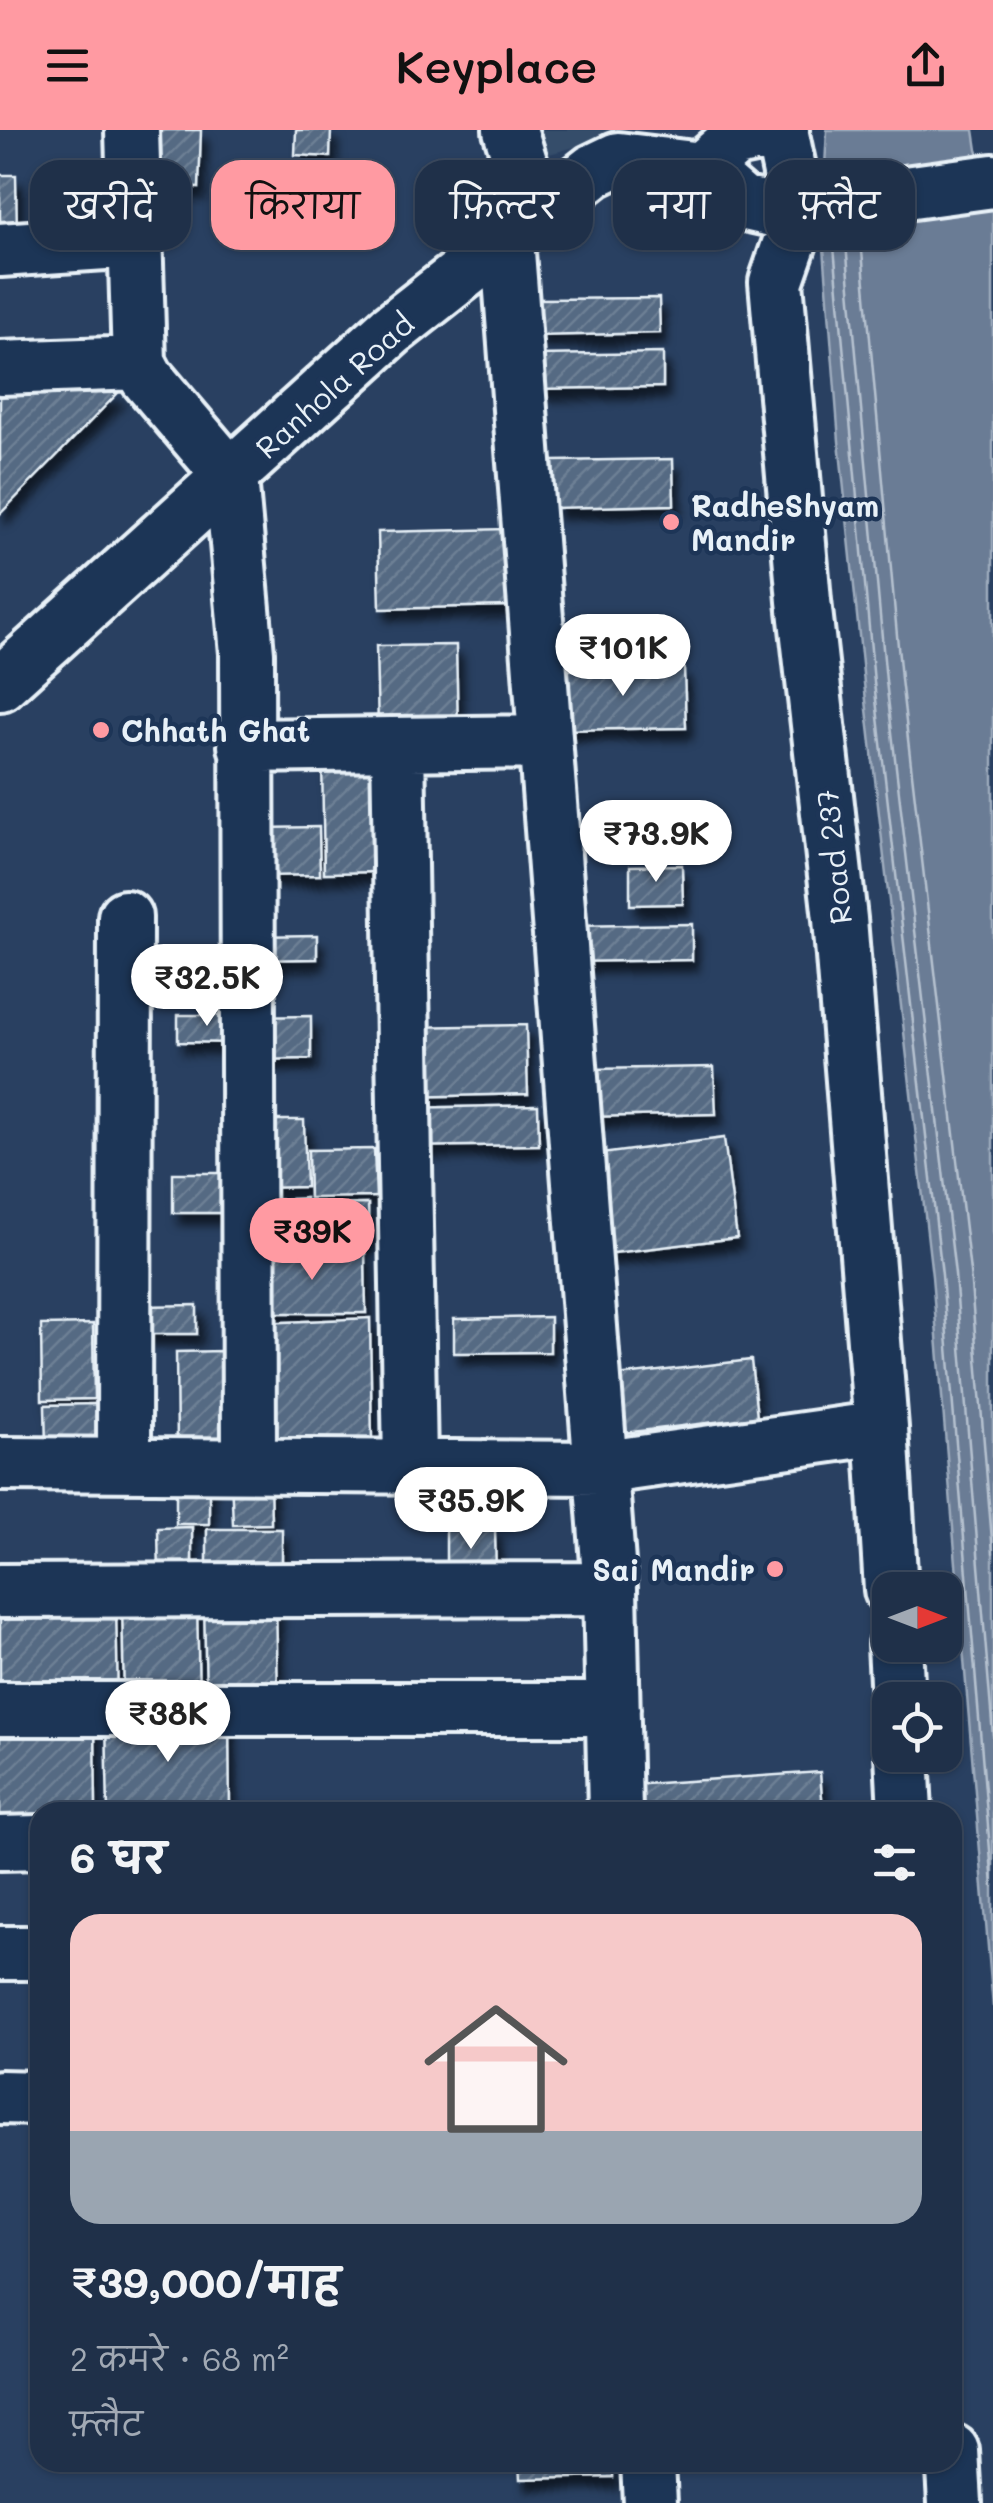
<!DOCTYPE html>
<html lang="hi">
<head>
<meta charset="utf-8">
<style>
  body { margin:0; font-family:Mali,"Playpen Sans Deva",sans-serif; background:#273850; color:#f1f3f6; height:100vh; display:flex; flex-direction:column; font-size:38px; white-space:nowrap }
  * { box-sizing:border-box; margin:0 }
  p { font-size:32px; color:#a1a9b4 }
  .icon { flex:none; width:55px; height:55px; fill:none; stroke:currentColor; stroke-width:2; stroke-linecap:round; stroke-linejoin:round }
  .map { position:relative; flex:1; overflow:hidden }
  .side { position:absolute; left:30px; top:1672px; width:932px; height:670px; display:flex; flex-direction:column; background:#1f3049; border-radius:30px; box-shadow:0 2px 8px #0004,0 0 0 2px #3c4b61 }
  .side>* { flex:none }
  .hud { position:absolute; left:30px; top:30px; width:935px; height:90px; display:flex; gap:20px }
  .needle { width:65px; rotate:90deg }
  .controls { position:absolute; left:872px; top:1442px; display:grid; gap:20px }
  .controls a { display:grid; place-items:center; width:90px; height:90px; border-radius:20px; background:#1f3049; box-shadow:0 2px 8px #0004,0 0 0 2px #3c4b61; font-size:50px }
  .price { position:absolute; translate:-50% -85px; padding:0 22px; border-radius:35px; background:#fff; color:#222; font-size:32px; line-height:65px; filter:drop-shadow(0 2px 5px #0008) }
  .price::after { content:''; position:absolute; left:50%; top:60px; width:30px; height:22px; margin-left:-15px; background:inherit; clip-path:polygon(0 0,100% 0,50% 100%) }
  .price.current { background:#ff9aa2; color:#111 }
  ul { padding:0; list-style:none }
  li { display:grid; align-content:center; gap:20px; height:530px; padding:0 40px }
  li span { display:grid; place-items:center; height:310px; border-radius:30px; color:#555 }
  li>.icon { margin-inline-start:auto }
  span .icon { width:180px; height:180px; fill:#fffc; stroke-width:1 }
  li b { font-size:42px }
  h2 { display:flex; justify-content:space-between; align-items:center; height:120px; padding:0 40px; font-size:42px }
  .tag { padding:0 35px; border-radius:30px; background:#1f3049; box-shadow:0 2px 8px #0004,0 0 0 2px #3c4b61; font-size:35px; line-height:90px }
  .tag.current { background:#ff9aa2; color:#111 }
  header { display:flex; justify-content:space-between; align-items:center; height:130px; padding:0 40px; background:#ff9aa2; color:#111; font-size:45px; font-weight:600 }
  .map>svg:first-child { display:block }
</style>
</head>
<body>
<header><svg class="icon" aria-label="menu" viewBox="0 0 24 24"><path d="M4 6h16M4 12h16M4 18h16"/></svg>Keyplace<svg class="icon" aria-label="share" viewBox="0 0 24 24"><path d="M12 15V3M7 8l5-5 5 5M5 13v7h14v-7"/></svg></header>
<div class="map">
<svg width="993" height="2373" viewBox="0 0 993 2373">
  <defs>
    <pattern id="building-hatch" width="6" height="6" patternUnits="userSpaceOnUse" patternTransform="scale(2.5)"><rect width="6" height="6" fill="#556a83"/><path d="M-1 1l2-2M0 6l6-6M5 7l2-2" fill="none" stroke="#6d8095"/></pattern>
    <filter id="shadow"><feDropShadow dx="6" dy="11" stdDeviation="5" flood-color="#0009"/></filter>
  </defs>
  <rect width="100%" height="100%" fill="#294061"/>
  <filter id="ink" filterUnits="userSpaceOnUse"><feTurbulence type="fractalNoise" baseFrequency=".01" numOctaves="2"/><feDisplacementMap in="SourceGraphic" scale="20" xChannelSelector="R" yChannelSelector="G"/><feConvolveMatrix kernelMatrix="1 2 1 2 8 2 1 2 1" color-interpolation-filters="sRGB"/></filter>
  <g filter="url(#ink)">
    <path fill="#364d6b" d="M527,0h104v1l-103,29z"/>
    <path fill="#6b7c95" stroke="#9dabbd" stroke-width="2.5" d="M827,0h147l3,20 16,39v1818l-61,-731 -68,-593 -25,-242 -17,-219z"/>
    <g fill="none" stroke-linecap="round" stroke-linejoin="round">
      <path stroke="#b6c2d0" stroke-width="2.5" d="M860,99l41,450 69,593 23,281
        M845,103l41,448 69,593 38,461
        M833,106l41,446 68,593 51,611"/>
    </g>
    <path fill="url(#building-hatch)" stroke="#e8f1f8" stroke-width="2.5" filter="url(#shadow)" d="M152,0h49l-2,58 -49,-2z
      M296,0h35l-1,27 -35,-2z
      M0,45h16l1,57h-17z
      M659,168l1,35 -123,3 -1,-37z
      M663,223v34l-127,2v-34z
      M119,262l-119,122v-119z
      M673,329l1,46 -120,3 -1,-47z
      M508,399l1,77 -129,3 -2,-77z
      M456,515l2,83 -80,1 -2,-83z
      M684,537l2,61 -125,2 -1,-60z
      M384,629l2,113 -62,1 -2,-113z
      M319,697l1,48 -57,1 -1,-48z
      M682,735l1,39 -53,1v-39z
      M692,794v36l-122,2 -1,-36z
      M317,805v24l-62,1v-24z
      M178,885h58v28l-58,-1z
      M311,886v43l-60,1 -1,-43z
      M526,895l2,69 -121,3 -1,-70z
      M714,937l2,47 -127,3 -1,-48z
      M538,975l1,40 -134,2v-39z
      M258,990h46l2,67 -47,1z
      M724,1008l13,100 -132,16 -12,-99z
      M374,1019l2,48 -67,1 -1,-48z
      M173,1043h49v40h-49z
      M305,1068l1,44 -48,-1 -1,-40z
      M368,1074l1,39 -58,1 -1,-39z
      M365,1120l1,63h-109v-59z
      M197,1175v29h-56v-28z
      M550,1187v35l-96,1v-34z
      M370,1188l2,126 -109,-1v-120z
      M93,1194l1,75 -52,1 -1,-75z
      M222,1221l1,95h-46l-1,-94z
      M751,1230l6,57 -142,17 -7,-57z
      M98,1274l1,43 -53,1 -1,-43z
      M270,1345l1,49 -38,1 -2,-49z
      M176,1347h33v47h-33z
      M192,1397v51h-33l-1,-50z
      M495,1397l1,48 -50,1v-48z
      M207,1399h75v48h-75z
      M276,1472l2,93 -72,1 -2,-93z
      M197,1473l2,93 -75,2 -2,-94z
      M116,1477l2,91 -118,2v-91z
      M95,1588l1,94h-56v6l-40,1v-99z
      M229,1588l1,94h-122l-2,-92z
      M820,1642l3,39 -192,1 -1,-27z
      M519,2332h94v15l-93,2z"/>
    <g fill="none" stroke-linecap="round" stroke-linejoin="round">
      <defs>
        <path id="minor" d="M132,0l7,233 8,15 84,99 16,176 2,812
          M510,0l27,86
          M781,0l18,86 -23,66 28,319 36,318 41,509 10,162
          M782,0l-47,10 -33,29 39,34 58,13 62,-17 132,-18
          M507,109l103,1350 5,223
          M0,120l135,-9
          M0,238l139,-5
          M0,554l391,-354 202,-159 25,-12 84,10
          M398,614l12,721
          M245,616l300,-4
          M0,1334l599,4 282,-40
          M124,1335l1,-548
          M0,1461l610,-2
          M895,1515l3,55
          M0,1579h613
          M902,1625l3,57
          M0,1713l40,-1
          M0,1823h40
          M0,1967l40,1
          M952,2321l3,52
          M648,2332l2,41"/>
      </defs>
      <use href="#minor" stroke="#e8f1f8" stroke-width="60"/>
      <use href="#minor" stroke="#1d3557" stroke-width="52"/>
    </g>
  </g>
  <g fill="#ff9aa2" stroke="#1d3557" stroke-width="4">
    <circle cx="671" cy="392" r="10"/>
    <circle cx="101" cy="600" r="10"/>
    <circle cx="775" cy="1439" r="10"/>
  </g>
  <g text-anchor="middle" dominant-baseline="central" stroke-width="9" stroke-linejoin="round" paint-order="stroke">
    <g font-size="30" fill="#e8f1f8" stroke="#1d3557">
      <text transform="translate(334 255) rotate(-42)">Ranhola Road</text>
      <text transform="translate(833 727) rotate(-96)">Road 237</text>
    </g>
    <g font-size="30" font-weight="bold" fill="#e8f1f8" stroke="#1d3557" text-anchor="start">
      <text x="691" y="375">RadheShyam<tspan x="691" dy="34">Mandir</tspan></text>
      <text x="121" y="600">Chhath Ghat</text>
      <text x="755" y="1439" text-anchor="end">Sai Mandir</text>
    </g>
  </g>
</svg>
<div class="controls">
<a><svg class="needle" viewBox="-14 -14 28 28"><path d="M0-13l5 13h-10z" fill="#e53935"/><path d="M0 13l5-13h-10z" fill="#a1a9b4"/></svg></a>
<a><svg class="icon" aria-label="locate" viewBox="0 0 24 24"><circle cx="12" cy="12" r="6"/><path d="M12 2v4M12 18v4M2 12h4M18 12h4"/></svg></a>
</div>
<b class="price" style="left:623px;top:569px">₹101K</b>
<b class="price" style="left:656px;top:755px">₹73.9K</b>
<b class="price" style="left:207px;top:899px">₹32.5K</b>
<b class="price current" style="left:312px;top:1153px">₹39K</b>
<b class="price" style="left:471px;top:1422px">₹35.9K</b>
<b class="price" style="left:168px;top:1635px">₹38K</b>
<div class="hud">
<a class="tag">खरीदें</a>
<a class="tag current">किराया</a>
<a class="tag">फ़िल्टर</a>
<a class="tag">नया</a>
<a class="tag">फ़्लैट</a>
</div>
<section class="side">
<h2>6 घर<svg class="icon" aria-label="filters" viewBox="0 0 24 24"><path d="M4 7h16M4 17h16"/><circle cx="9" cy="7" r="2"/><circle cx="15" cy="17" r="2"/></svg></h2>
<ul>
<li><span style="background:linear-gradient(#f6c9c9 70%,#9aa5b1 0)"><svg class="icon" aria-label="home" viewBox="0 0 24 24"><path d="M3 11l9-7 9 7M6 9v11h12V9"/></svg></span><div><b>₹39,000/माह</b><p>2 कमरे · 68 m²</p><p>फ़्लैट</p></div></li>
</ul>
</section>
</div>
</body>
</html>
